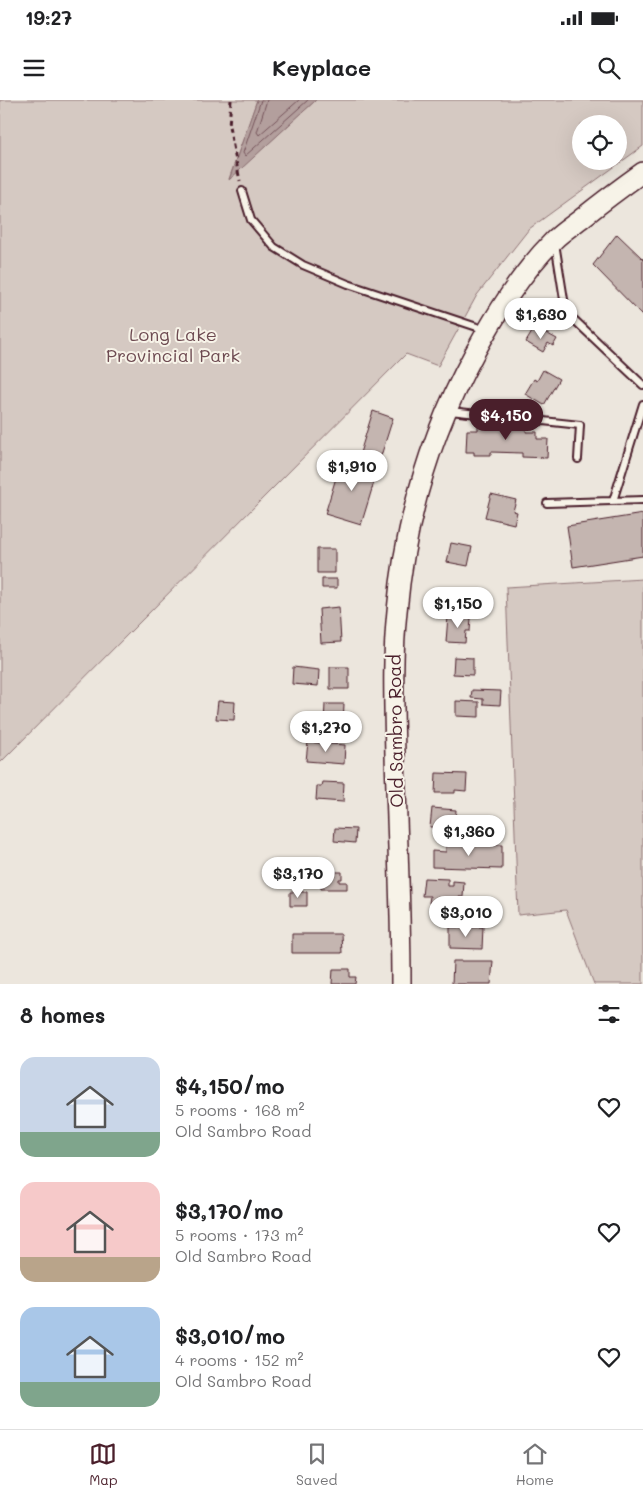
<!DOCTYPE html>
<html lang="en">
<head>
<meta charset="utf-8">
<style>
  body { margin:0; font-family:Mali,sans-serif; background:#f6f6f6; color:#202124; height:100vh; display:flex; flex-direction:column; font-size:19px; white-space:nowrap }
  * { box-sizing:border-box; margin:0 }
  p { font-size:16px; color:#757577 }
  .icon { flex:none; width:28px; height:28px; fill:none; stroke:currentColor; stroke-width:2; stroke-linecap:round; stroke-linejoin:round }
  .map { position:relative; height:884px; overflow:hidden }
  .panel { display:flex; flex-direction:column; background:#fff; flex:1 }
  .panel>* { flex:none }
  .controls { position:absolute; left:572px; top:15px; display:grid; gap:10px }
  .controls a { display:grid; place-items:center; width:55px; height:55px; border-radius:50%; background:#fff; box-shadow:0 5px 20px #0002; font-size:25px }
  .price { position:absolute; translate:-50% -42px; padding:0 11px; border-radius:18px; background:#fff; color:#222; font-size:16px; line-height:32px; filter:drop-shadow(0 1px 2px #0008) }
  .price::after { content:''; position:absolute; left:50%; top:30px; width:15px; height:11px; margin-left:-8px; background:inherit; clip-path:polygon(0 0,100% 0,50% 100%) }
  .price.selected { background:#4a1f2b; color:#fff }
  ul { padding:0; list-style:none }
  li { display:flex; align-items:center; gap:15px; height:125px; padding:0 20px }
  li span { display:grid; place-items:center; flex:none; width:140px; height:100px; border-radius:15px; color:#555 }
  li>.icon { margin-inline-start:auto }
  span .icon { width:60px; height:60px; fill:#fffc; stroke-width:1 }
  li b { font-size:21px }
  h2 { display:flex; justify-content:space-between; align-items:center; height:60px; padding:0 20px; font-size:21px }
  .status { display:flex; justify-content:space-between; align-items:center; height:35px; padding:0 25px; background:#fff; direction:ltr }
  .status svg { height:14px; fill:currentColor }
  header { display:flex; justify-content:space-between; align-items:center; height:65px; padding:0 20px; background:#fff; font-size:22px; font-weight:800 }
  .dock { display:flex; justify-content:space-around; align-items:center; height:70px; border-top:1px solid #e0e0e0; background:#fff; font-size:14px; color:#757577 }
  .dock a { display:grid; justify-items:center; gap:2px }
  .dock .selected { color:#4a1f2b }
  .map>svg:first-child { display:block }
</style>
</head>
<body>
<div class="status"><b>19:27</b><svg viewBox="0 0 49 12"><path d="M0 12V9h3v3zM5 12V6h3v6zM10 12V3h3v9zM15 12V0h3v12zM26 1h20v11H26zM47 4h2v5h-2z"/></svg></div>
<header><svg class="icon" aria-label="menu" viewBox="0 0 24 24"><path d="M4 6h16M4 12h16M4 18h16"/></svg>Keyplace<svg class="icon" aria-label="search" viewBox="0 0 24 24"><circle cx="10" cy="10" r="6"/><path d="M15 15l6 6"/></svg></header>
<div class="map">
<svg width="643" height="884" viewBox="0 0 643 884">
  <rect width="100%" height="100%" fill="#ece6dd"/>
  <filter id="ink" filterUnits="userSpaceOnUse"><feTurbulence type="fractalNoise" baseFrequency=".02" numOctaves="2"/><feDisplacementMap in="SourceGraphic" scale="10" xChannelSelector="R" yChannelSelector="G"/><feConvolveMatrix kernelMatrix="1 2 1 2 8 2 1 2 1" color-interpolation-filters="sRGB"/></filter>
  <g filter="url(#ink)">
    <path fill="#d5c9c2" stroke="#907476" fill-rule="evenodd" d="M0,0h257l-28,79 87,-79h327v46l-114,83 -52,66 -39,71 -32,-12 -406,409zM581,24h38v37h-38z
      M643,479v405h-49l-28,-74 -48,5 -12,-328z"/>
    <path fill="#b39f9d" stroke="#896c6f" d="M257,0h59l-87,80z"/>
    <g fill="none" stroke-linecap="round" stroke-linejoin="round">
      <path stroke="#745259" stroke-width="1" d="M261,0l-18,53 2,3 63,-56
        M267,0l-10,32 2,3 40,-35"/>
    </g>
    <path fill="#c4b5b0" stroke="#4a1f2b" d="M617,134l26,25v57l-50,-51z
      M535,227l22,12 -4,7 -5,-3 -5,9 -17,-10z
      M543,270l16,9 -15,26 -19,-11 9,-15 3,2z
      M373,311l20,7 -13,41 -20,-6z
      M478,325l48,1v6h11v7h11l-1,19 -25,-1v-4l-31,-1v3h-17v-3h-8l1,-22h11z
      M342,358l36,11 -17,56 -36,-11z
      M491,394l25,6 -3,11 4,1 -3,12 -29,-7z
      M643,414v42l-70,11 -6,-41z
      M451,443l21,4 -4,19 -21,-4z
      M317,449h18v24h-18z
      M322,479h15v9h-15z
      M339,507l2,35 -20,1 -2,-34z
      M448,516l23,2 -1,13h-4l-1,12 -19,-1z
      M454,557l19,1v17l-20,-1z
      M293,567l26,3 -1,16 -26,-2z
      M330,567h19v22h-19z
      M472,590l29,1 -1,14 -17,-1v-5l-12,-1z
      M218,601l17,1 -1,18 -18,-1z
      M456,601l23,1v15l-23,-1z
      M325,604h19l-1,20 -19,-1z
      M308,642l37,3 -1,19 -38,-3z
      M436,673l31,1 -1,17 -11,-1v3h-20z
      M323,682l21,1 -1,19 -27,-2 1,-14h5z
      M432,708l24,2 -1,12h-3v7l-22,-2z
      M335,728l21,1 -1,14 -21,-2z
      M446,744l56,1v24l-70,-2v-16l14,1z
      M321,772h21v7h-3v3h8v7h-26z
      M424,778l24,1v7h5v-5l11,1 -1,15h-4v4l-16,-1v3h-14l1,-7h-8z
      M290,792h17v14h-17z
      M450,827h33l-1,22 -32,-1z
      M292,834h49l1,19h-50z
      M453,861h40l-2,23h-39z
      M333,869h17v8h6l-1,7h-23z"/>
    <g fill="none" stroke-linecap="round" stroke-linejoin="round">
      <defs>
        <path id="lane" d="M242,91l9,29 23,27 29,18 45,19 138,46
          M555,143l11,69 77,73
          M450,311l130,14 -2,34
          M613,401l30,-97
          M547,403l96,-3"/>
        <path id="secondary" d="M401,884c0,-76 -4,-153 -6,-229 -1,-48 -3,-96 2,-144 8,-90 34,-178 77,-257 22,-40 47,-81 80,-114 8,-8 19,-15 28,-22 20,-16 40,-31 61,-46"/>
      </defs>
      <use href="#lane" stroke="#4a1f2b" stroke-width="10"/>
      <use href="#secondary" stroke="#4a1f2b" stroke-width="22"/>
      <path stroke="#4a1f2b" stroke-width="3" stroke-dasharray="5 4" stroke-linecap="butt" d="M231,0l-2,26 11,55"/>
      <use href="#lane" stroke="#f7f3e8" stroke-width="6"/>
      <use href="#secondary" stroke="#f7f3e8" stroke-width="19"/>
    </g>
  </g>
  <g text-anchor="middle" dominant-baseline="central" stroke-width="4" stroke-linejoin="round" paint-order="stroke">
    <g font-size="18" fill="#6d4a51" stroke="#f7f3e8">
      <text x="173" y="234">Long Lake<tspan x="173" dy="21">Provincial Park</tspan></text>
    </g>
    <g font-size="18" fill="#4a1f2b" stroke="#f7f3e8">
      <text transform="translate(395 631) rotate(-91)">Old Sambro Road</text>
    </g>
  </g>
</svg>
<div class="controls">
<a><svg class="icon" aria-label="locate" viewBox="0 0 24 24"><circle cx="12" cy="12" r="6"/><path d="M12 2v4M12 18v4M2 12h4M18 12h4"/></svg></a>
</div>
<b class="price" style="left:541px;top:240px">$1,630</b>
<b class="price selected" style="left:506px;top:341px">$4,150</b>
<b class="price" style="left:352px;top:392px">$1,910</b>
<b class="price" style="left:458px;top:529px">$1,150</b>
<b class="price" style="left:326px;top:653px">$1,270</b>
<b class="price" style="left:469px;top:757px">$1,360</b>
<b class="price" style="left:298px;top:799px">$3,170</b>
<b class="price" style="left:466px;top:838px">$3,010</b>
</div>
<section class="panel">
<h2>8 homes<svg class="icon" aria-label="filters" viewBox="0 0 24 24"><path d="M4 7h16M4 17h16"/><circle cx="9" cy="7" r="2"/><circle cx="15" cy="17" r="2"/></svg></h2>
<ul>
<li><span style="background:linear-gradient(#c9d6e8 75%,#7fa58c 0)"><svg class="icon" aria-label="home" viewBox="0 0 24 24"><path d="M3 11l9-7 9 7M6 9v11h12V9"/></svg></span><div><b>$4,150/mo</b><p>5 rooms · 168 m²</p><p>Old Sambro Road</p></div><svg class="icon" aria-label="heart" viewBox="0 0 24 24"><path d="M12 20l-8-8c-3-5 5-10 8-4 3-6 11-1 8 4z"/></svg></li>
<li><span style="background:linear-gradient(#f6c9c9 75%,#b9a48a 0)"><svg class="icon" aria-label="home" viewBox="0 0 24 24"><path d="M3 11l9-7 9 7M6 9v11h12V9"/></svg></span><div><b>$3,170/mo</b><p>5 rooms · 173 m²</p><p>Old Sambro Road</p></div><svg class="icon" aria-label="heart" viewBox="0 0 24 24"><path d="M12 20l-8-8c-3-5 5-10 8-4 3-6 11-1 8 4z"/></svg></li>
<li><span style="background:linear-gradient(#a9c7e8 75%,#7fa58c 0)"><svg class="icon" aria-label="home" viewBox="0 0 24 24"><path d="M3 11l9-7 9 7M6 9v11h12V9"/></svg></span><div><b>$3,010/mo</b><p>4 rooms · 152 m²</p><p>Old Sambro Road</p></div><svg class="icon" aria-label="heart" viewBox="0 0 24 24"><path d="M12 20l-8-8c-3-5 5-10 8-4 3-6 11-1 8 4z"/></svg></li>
</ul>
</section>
<nav class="dock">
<a class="selected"><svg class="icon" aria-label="map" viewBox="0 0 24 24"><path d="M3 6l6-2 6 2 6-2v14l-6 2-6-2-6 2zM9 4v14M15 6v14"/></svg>Map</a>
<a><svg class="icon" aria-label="saved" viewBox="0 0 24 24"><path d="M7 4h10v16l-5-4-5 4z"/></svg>Saved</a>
<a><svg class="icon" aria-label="home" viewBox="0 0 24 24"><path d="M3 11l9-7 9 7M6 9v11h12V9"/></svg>Home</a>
</nav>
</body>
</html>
